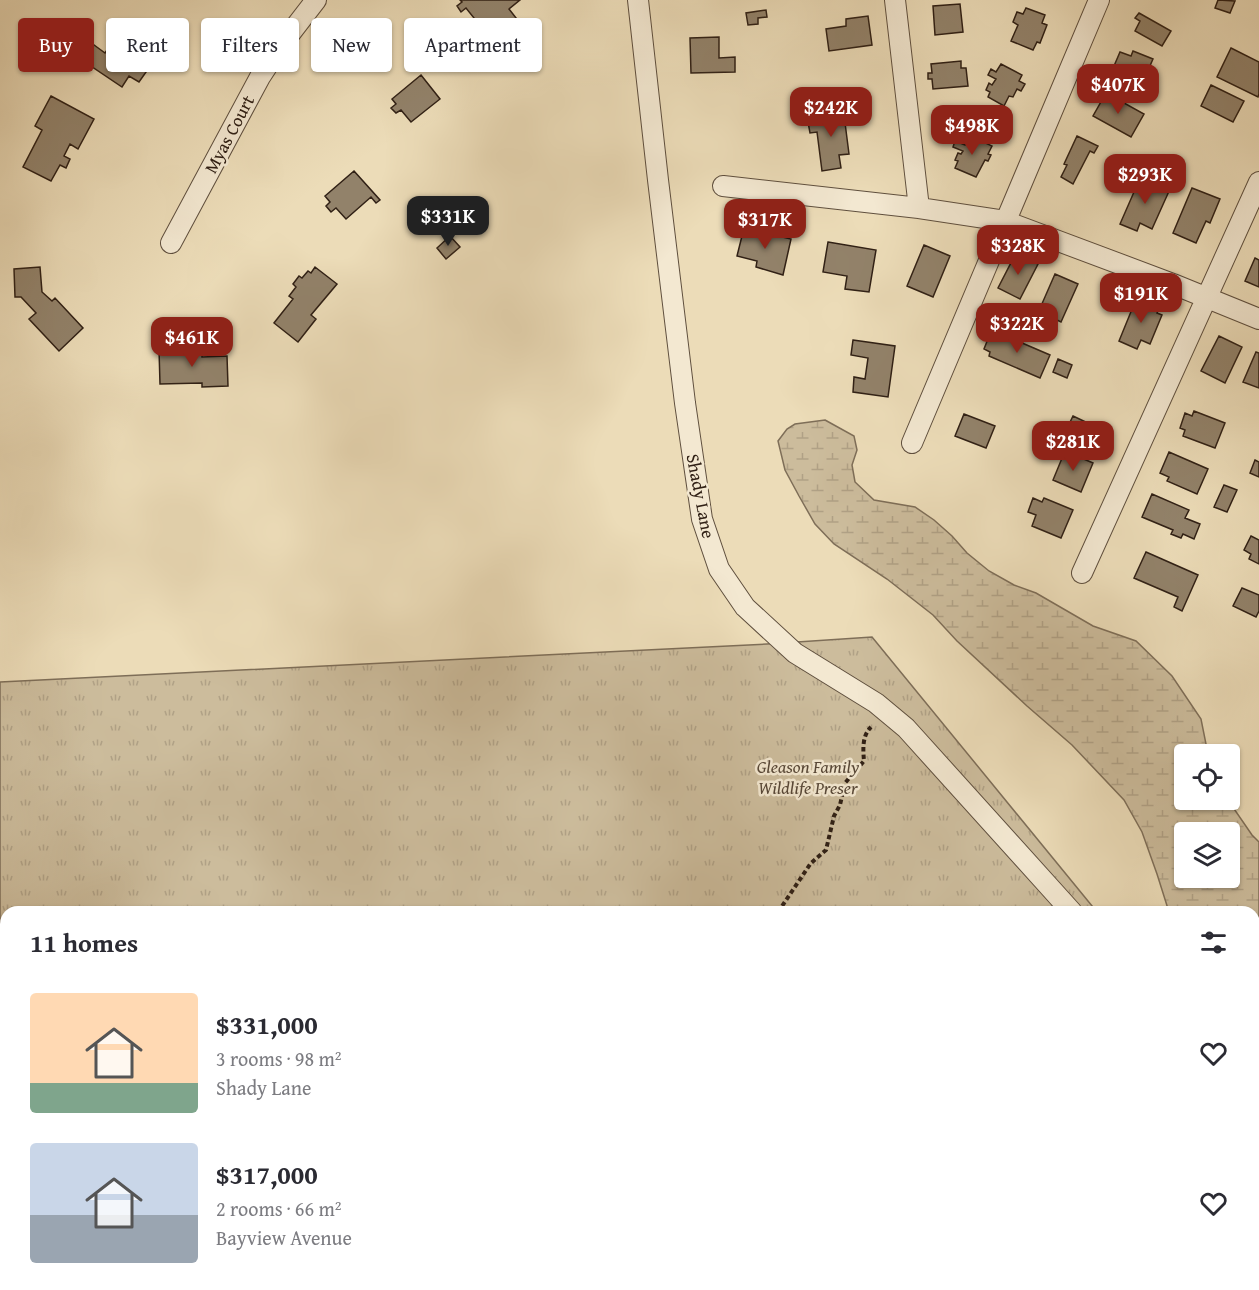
<!DOCTYPE html>
<html lang="en">
<head>
<meta charset="utf-8">
<style>
  body { margin:0; font-family:"Gentium Book Plus",serif; background:#f7f7f7; color:#2b2b33; height:100vh; display:flex; flex-direction:column; font-size:22px; white-space:nowrap }
  * { box-sizing:border-box; margin:0 }
  p { font-size:20px; color:#7c7c81 }
  .icon { flex:none; width:33px; height:33px; fill:none; stroke:currentColor; stroke-width:2; stroke-linecap:round; stroke-linejoin:round }
  .map { position:relative; flex:1; overflow:hidden }
  .side { position:absolute; left:0px; top:906px; width:1260px; height:384px; display:flex; flex-direction:column; background:#fff; border-radius:18px 18px 0 0; box-shadow:0 2px 4px #0004 }
  .side>* { flex:none }
  .guide { position:absolute; left:18px; top:18px; width:600px; height:54px; display:flex; gap:12px }
  .tools { position:absolute; left:1174px; top:744px; display:grid; gap:12px }
  .tools a { display:grid; place-items:center; width:66px; height:66px; border-radius:6px; background:#fff; box-shadow:0 2px 4px #0004; font-size:30px }
  .price { position:absolute; translate:-50% -51px; padding:0 14px; border-radius:12px; background:#8f2418; color:#fff; font-size:20px; line-height:39px; filter:drop-shadow(0 2px 3px #0008) }
  .price::after { content:''; position:absolute; left:50%; top:36px; width:18px; height:14px; margin-left:-9px; background:inherit; clip-path:polygon(0 0,100% 0,50% 100%) }
  .price.current { background:#222; color:#fff }
  ul { padding:0; list-style:none }
  li { display:flex; align-items:center; gap:18px; height:150px; padding:0 30px }
  li span { display:grid; place-items:center; flex:none; width:168px; height:120px; border-radius:6px; color:#555 }
  li>.icon { margin-inline-start:auto }
  span .icon { width:72px; height:72px; fill:#fffc; stroke-width:1 }
  li b { font-size:26px }
  h2 { display:flex; justify-content:space-between; align-items:center; height:72px; padding:0 30px; font-size:26px }
  .pill { padding:0 21px; border-radius:6px; background:#fff; box-shadow:0 2px 4px #0004; font-size:21px; line-height:54px }
  .pill.current { background:#8f2418; color:#fff }
  .map>svg:first-child { display:block }
</style>
</head>
<body>
<div class="map">
<svg width="1259" height="1290" viewBox="0 0 1259 1290">
  <defs>
    <pattern id="wetland-marsh" width="20" height="14" patternUnits="userSpaceOnUse" patternTransform="scale(1.5)"><rect width="20" height="14" fill="#ccbc9c"/><path d="M1 5h8M5 5V1M11 12h8M15 12V8" fill="none" stroke="#b0a186"/></pattern>
    <pattern id="park-tufts" width="24" height="20" patternUnits="userSpaceOnUse" patternTransform="scale(1.5)"><rect width="24" height="20" fill="#ccbc9c"/><path d="M3 7l-1-3M5 7V3M7 7l1-3M15 17l-1-3M17 17v-4M19 17l1-3" fill="none" stroke="#b0a186"/></pattern>
  </defs>
  <rect width="100%" height="100%" fill="#ecdcb8"/>
  <filter id="stains"><feTurbulence type="fractalNoise" baseFrequency=".00333" numOctaves="4"/><feColorMatrix values="0 0 0 0 .2 0 0 0 0 .09 0 0 0 0 .02 0 0 0 .5 -.17"/></filter>
  <radialGradient id="worn" r=".72"><stop offset=".6" stop-color="#630" stop-opacity="0"/><stop offset="1" stop-color="#630" stop-opacity=".3"/></radialGradient>
  <path fill="url(#wetland-marsh)" stroke="#7e6e58" stroke-width="1.5" fill-rule="evenodd" d="M825,420l29,16 3,14 -5,15 3,17 19,18 41,7 19,13 18,16 15,17 22,18 25,14 22,8 57,33 43,15 36,35 29,43 7,35h-23v46h43l24,35 7,7v134l-5,-4v-60h-85l-12,-38 -15,-42 -18,-32 -52,-55 -45,-39 -70,-65 -24,-26 -46,-36 -53,-35 -19,-20 -16,-28 -14,-26 -7,-29 9,-12 8,-5zM1185,832h45v46h-45z"/>
  <path fill="url(#park-tufts)" stroke="#7e6e58" stroke-width="1.5" d="M872,637l225,275h-1091v372h1248v-179l5,6v179h-1259v-608l767,-38z"/>
  <path fill="#92826a" stroke="#302015" stroke-width="1.5" d="M460,0h60l-11,9 15,19 -26,20 -32,-40 -5,4 -4,-6 5,-4z
    M1218,0l17,1 -5,12 -15,-5z
    M960,4l3,28 -28,3 -2,-29z
    M1026,8l19,7 -3,8 5,2 -7,18 -3,-1 -4,8 -22,-9 7,-16 -5,-3 4,-10 6,2z
    M766,10l1,7 -9,1v6l-10,1 -2,-12z
    M1139,13l32,18 -9,15 -27,-15 5,-10 -5,-3z
    M868,16l4,29 -43,6 -3,-22 20,-3v-7z
    M126,22l29,19 -8,11 9,6 -17,24 -10,-6 -7,11 -43,-29 11,-16 15,11z
    M719,37v21l16,-1v15l-44,1 -1,-35z
    M1231,48l28,14v32l-1,3 -41,-20z
    M1133,51l20,8 -4,9 -7,-3 -6,14 4,2 -4,10 -28,-11 12,-28 11,4z
    M961,61v7h5l2,18 -35,3 -1,-10h-4v-6h4l-1,-9z
    M1001,64l21,11 -3,6 6,3 -4,7 -4,-2 -4,8 -4,-1 -5,10 -16,-9 2,-5 -4,-2 3,-7 3,2 4,-6 -8,-4 3,-6 5,3z
    M421,75l19,24 -29,23 -10,-12 -5,3 -5,-5 5,-4 -4,-5z
    M1211,85l33,16 -11,21 -32,-16z
    M1106,93l38,21 -13,23 -38,-21z
    M51,96l43,23 -16,30 -8,-5 -6,12 6,3 -4,9 -6,-3 -9,16 -28,-14 19,-37 -7,-4z
    M843,107l6,47 -10,1 2,13 -19,3 -5,-39 -7,1 -2,-11 19,-3 -1,-10z
    M969,135l23,11 -4,8 3,1 -3,6 -3,-1 -9,17 -21,-9 3,-7 -3,-1 3,-7 3,1 2,-3 -10,-4 2,-6 10,4z
    M1077,136l21,10 -4,7 -4,-2 -17,33 -12,-7 6,-12 -3,-1z
    M354,171l26,29 -4,3 -5,-6 -25,22 -10,-11 -5,4 -5,-6 4,-4 -5,-6z
    M1141,176l29,13 -18,40 -12,-6 -3,8 -17,-7z
    M1192,188l28,11 -10,24 -4,-2 -10,22 -23,-10z
    M744,228l47,11 -8,36 -27,-8 1,-6 -20,-5z
    M450,236l10,11 -14,12 -9,-11z
    M828,242l48,8 -7,42 -24,-3 2,-13 -24,-4z
    M924,245l26,11 -17,41 -26,-11z
    M1016,253l22,11 -18,35 -22,-11z
    M1255,258l4,2v27l-14,-6z
    M40,267l2,25 10,9 3,-3 28,30 -24,23 -30,-32 7,-6 -15,-16h-6l-1,-28z
    M315,267l22,17 -26,31 5,4 -18,23 -24,-19 19,-24 -4,-3 7,-9 -3,-3 6,-8 3,2 6,-7 3,2z
    M1055,274l23,10 -17,38 -8,-4 2,-6 -14,-6z
    M1137,297l23,9 -3,7 5,2 -12,29 -9,-4 -4,9 -18,-8z
    M999,333l51,22 -10,23 -51,-22 1,-4 -6,-3 6,-15 7,3z
    M1219,336l23,11 -17,36 -24,-12z
    M853,340l42,6 -7,51 -35,-5 1,-15 11,2 3,-21 -17,-3z
    M202,348v9l25,-1 1,30 -26,1v-4l-42,1 -1,-35z
    M1256,352l3,1v35l-16,-6z
    M1058,359l14,6 -5,13 -14,-6z
    M1194,411l31,12 -10,25 -32,-12 2,-6 -5,-2 5,-15 7,3z
    M964,414l31,12 -9,22 -31,-12z
    M1073,416l34,16 -11,24 -34,-17z
    M1065,451l28,12 -12,29 -28,-12z
    M1169,452l39,17 -11,25 -30,-13 2,-4 -9,-4z
    M1255,460l4,2v15l-9,-4z
    M1224,485l13,5 -10,22 -13,-5z
    M1152,494l37,16 -4,8 15,6 -6,15 -11,-5 -2,4 -10,-4 2,-4 -31,-13z
    M1033,498l9,4 2,-4 29,12 -12,28 -29,-12 4,-11 -8,-3z
    M1251,536l8,4v24l-10,-5 2,-5 -7,-4z
    M1146,552l52,23 -16,36 -8,-4 4,-10 -44,-19z
    M1242,588l17,7v16l-3,6 -23,-11z"/>
  <g fill="none" stroke-linecap="round" stroke-linejoin="round">
    <defs>
      <path id="street" d="M638,0l20,180 27,223 17,116 17,50 26,38 50,46 81,50 30,25 166,184
        M895,0l24,208
        M723,186l196,22 86,13 168,63 86,35
        M171,243l89,-166 19,-29 37,-48
        M912,443l187,-443
        M1082,573l177,-391
        M1254,1080l5,6"/>
    </defs>
    <use href="#street" stroke="#5f4f3e" stroke-width="22"/>
    <path stroke="#302015" stroke-width="4" stroke-dasharray="4.5 3" stroke-linecap="butt" d="M778,912l33,-49 15,-13 8,-34 6,-11 5,-22 19,-22c-1,-12 -2,-25 7,-34
      M0,1208l6,3
      M0,1251l6,21
      M10,1284l2,6
      M519,1284l6,6
      M206,1290l2,-6"/>
    <use href="#street" stroke="#f3e8d1" stroke-width="20"/>
  </g>
  <g text-anchor="middle" dominant-baseline="central" stroke-width="5" stroke-linejoin="round" paint-order="stroke">
    <g font-size="18" fill="#302015" stroke="#f3e8d1">
      <text transform="translate(229 134) rotate(-62)">Myas Court</text>
      <text transform="translate(701 496) rotate(79)">Shady Lane</text>
    </g>
    <g font-size="18" font-style="italic" fill="#574737" stroke="#f3e8d1">
      <text x="808" y="766">Gleason Family<tspan x="808" dy="21">Wildlife Preser</tspan></text>
    </g>
  </g>
  <rect width="100%" height="100%" filter="url(#stains)"/>
  <rect width="100%" height="100%" fill="url(#worn)"/>
</svg>
<div class="tools">
<a><svg class="icon" aria-label="locate" viewBox="0 0 24 24"><circle cx="12" cy="12" r="6"/><path d="M12 2v4M12 18v4M2 12h4M18 12h4"/></svg></a>
<a><svg class="icon" aria-label="layers" viewBox="0 0 24 24"><path d="M12 4l9 5-9 5-9-5zM3 14l9 5 9-5"/></svg></a>
</div>
<b class="price" style="left:1118px;top:115px">$407K</b>
<b class="price" style="left:831px;top:138px">$242K</b>
<b class="price" style="left:972px;top:156px">$498K</b>
<b class="price" style="left:1145px;top:205px">$293K</b>
<b class="price current" style="left:448px;top:247px">$331K</b>
<b class="price" style="left:765px;top:250px">$317K</b>
<b class="price" style="left:1018px;top:276px">$328K</b>
<b class="price" style="left:1141px;top:324px">$191K</b>
<b class="price" style="left:1017px;top:354px">$322K</b>
<b class="price" style="left:192px;top:368px">$461K</b>
<b class="price" style="left:1073px;top:472px">$281K</b>
<div class="guide">
<a class="pill current">Buy</a>
<a class="pill">Rent</a>
<a class="pill">Filters</a>
<a class="pill">New</a>
<a class="pill">Apartment</a>
</div>
<section class="side">
<h2>11 homes<svg class="icon" aria-label="filters" viewBox="0 0 24 24"><path d="M4 7h16M4 17h16"/><circle cx="9" cy="7" r="2"/><circle cx="15" cy="17" r="2"/></svg></h2>
<ul>
<li><span style="background:linear-gradient(#ffd9b3 75%,#7fa58c 0)"><svg class="icon" aria-label="home" viewBox="0 0 24 24"><path d="M3 11l9-7 9 7M6 9v11h12V9"/></svg></span><div><b>$331,000</b><p>3 rooms · 98 m²</p><p>Shady Lane</p></div><svg class="icon" aria-label="heart" viewBox="0 0 24 24"><path d="M12 20l-8-8c-3-5 5-10 8-4 3-6 11-1 8 4z"/></svg></li>
<li><span style="background:linear-gradient(#c9d6e8 60%,#9aa5b1 0)"><svg class="icon" aria-label="home" viewBox="0 0 24 24"><path d="M3 11l9-7 9 7M6 9v11h12V9"/></svg></span><div><b>$317,000</b><p>2 rooms · 66 m²</p><p>Bayview Avenue</p></div><svg class="icon" aria-label="heart" viewBox="0 0 24 24"><path d="M12 20l-8-8c-3-5 5-10 8-4 3-6 11-1 8 4z"/></svg></li>
</ul>
</section>
</div>
</body>
</html>
